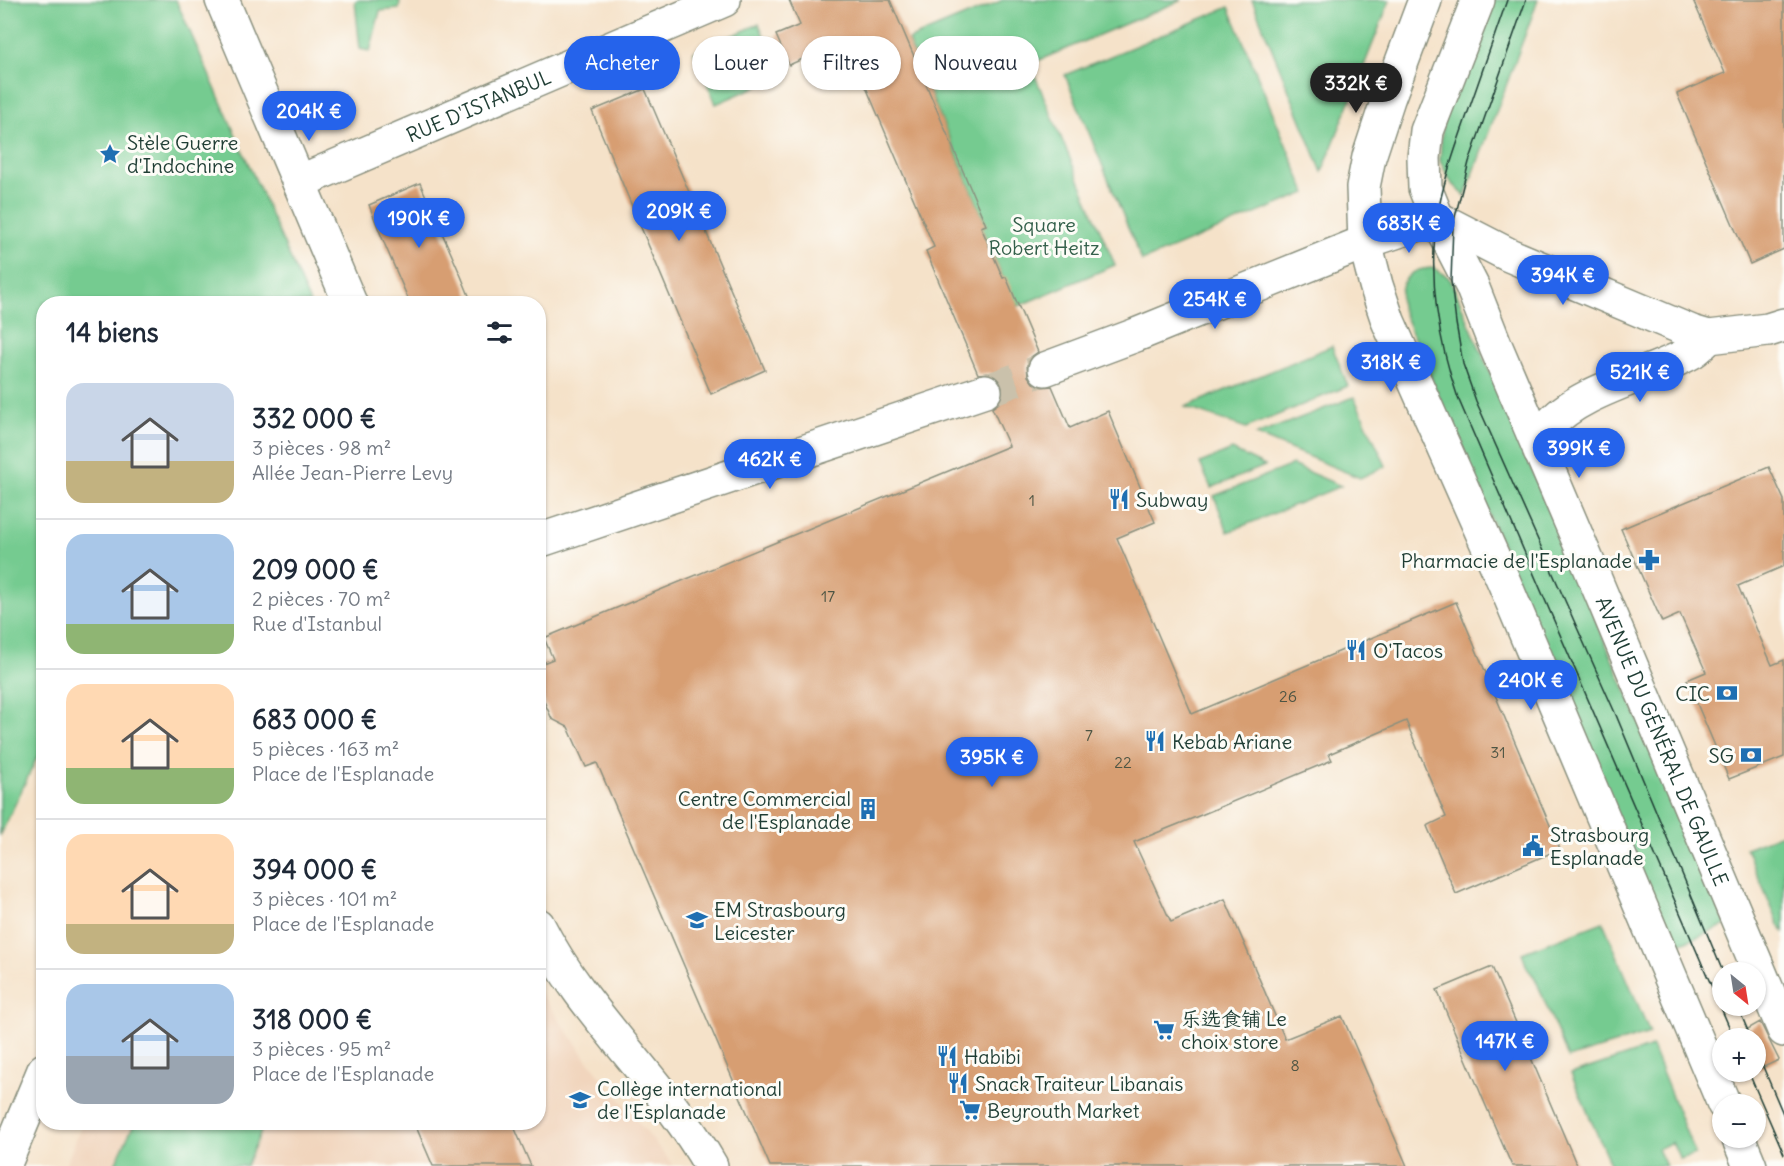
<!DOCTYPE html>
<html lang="fr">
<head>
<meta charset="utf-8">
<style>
  body { margin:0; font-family:Delius,"LXGW WenKai TC",sans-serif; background:#f6f6f7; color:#1f2937; height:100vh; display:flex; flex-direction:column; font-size:22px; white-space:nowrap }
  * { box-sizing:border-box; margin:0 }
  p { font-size:20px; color:#747a83 }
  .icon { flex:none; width:33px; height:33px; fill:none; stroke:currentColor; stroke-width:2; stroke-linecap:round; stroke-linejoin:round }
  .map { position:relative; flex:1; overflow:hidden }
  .panel { position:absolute; left:36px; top:296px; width:510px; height:834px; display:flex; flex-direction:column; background:#fff; border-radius:24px; box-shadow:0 2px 4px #0004 }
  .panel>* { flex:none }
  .top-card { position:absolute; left:564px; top:36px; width:570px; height:54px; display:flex; gap:12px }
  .needle { width:39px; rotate:150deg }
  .buttons { position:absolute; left:1712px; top:962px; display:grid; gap:12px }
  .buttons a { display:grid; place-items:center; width:54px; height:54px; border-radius:50%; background:#fff; box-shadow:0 2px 4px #0004; font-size:30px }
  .price { position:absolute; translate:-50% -51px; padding:0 14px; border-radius:21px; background:#2563eb; color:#fff; font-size:20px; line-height:39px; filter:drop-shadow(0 2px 3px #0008) }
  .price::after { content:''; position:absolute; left:50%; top:36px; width:18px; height:14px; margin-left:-9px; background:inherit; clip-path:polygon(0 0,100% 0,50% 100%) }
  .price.selected { background:#222; color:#fff }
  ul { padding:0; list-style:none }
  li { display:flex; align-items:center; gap:18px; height:150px; padding:0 30px }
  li+li { border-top:2px solid #e0e1e3 }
  li span { display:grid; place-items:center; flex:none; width:168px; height:120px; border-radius:18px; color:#555 }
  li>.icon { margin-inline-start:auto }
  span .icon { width:72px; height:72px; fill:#fffc; stroke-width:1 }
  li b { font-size:26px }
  h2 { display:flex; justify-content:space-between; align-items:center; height:72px; padding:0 30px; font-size:26px }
  .chip { padding:0 21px; border-radius:27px; background:#fff; box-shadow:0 2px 4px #0004; font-size:21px; line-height:54px }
  .chip.selected { background:#2563eb; color:#fff }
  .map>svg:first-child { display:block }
</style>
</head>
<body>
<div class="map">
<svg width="1784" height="1166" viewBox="0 0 1784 1166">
  <rect width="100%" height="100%" fill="#fdfcf7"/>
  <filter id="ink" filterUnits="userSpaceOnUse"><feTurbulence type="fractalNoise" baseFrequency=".0167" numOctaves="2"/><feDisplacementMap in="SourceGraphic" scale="12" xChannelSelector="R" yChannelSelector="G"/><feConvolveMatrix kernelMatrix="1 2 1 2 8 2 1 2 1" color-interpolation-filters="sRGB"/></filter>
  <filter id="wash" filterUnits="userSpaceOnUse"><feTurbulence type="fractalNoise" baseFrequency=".008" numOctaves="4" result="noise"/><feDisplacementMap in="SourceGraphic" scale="24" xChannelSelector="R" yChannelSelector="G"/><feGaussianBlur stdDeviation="1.35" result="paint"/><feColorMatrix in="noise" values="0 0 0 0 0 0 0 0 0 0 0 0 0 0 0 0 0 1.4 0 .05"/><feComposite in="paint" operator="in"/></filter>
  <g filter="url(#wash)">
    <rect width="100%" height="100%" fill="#f5e2c9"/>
    <path fill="#f1d5bd" d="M539,991l48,68 87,107h-609l18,-44h455z"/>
    <path fill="#74cb90" stroke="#4a8462" stroke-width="1.5" d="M0,0h176l134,303h-266l-1,442 -43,91z
      M360,0h40l-1,9 -19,2 -10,40 -10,-2 -5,-48z
      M1003,0h179l-152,64 85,201 -97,41 -15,-28 -22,-51 5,-2 -78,-185z
      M1252,0h138l-68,172z
      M1488,0h50l-73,196 -14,-14 -11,-21 3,-45z
      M1229,7l77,186 -164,68 -77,-186z
      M759,24l17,40 -19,9 5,11 -46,20 -22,-52z
      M1434,268l13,8 4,5 275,644 -54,22 -271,-640c-3,-24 6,-39 33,-39z
      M1332,346l16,40 -102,42 -61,-21z
      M1354,397l32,69 -26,12 -104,-43z
      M1232,450l33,16 -54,22 -11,-25z
      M1292,465l49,21 -113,46 -14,-36z
      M1784,833v99l-5,-7 -33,-77z
      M1603,922l47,111 -82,25 -33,-80 -8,-10 -5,-15z
      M1652,1047l43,107 -15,5 -8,-17 -14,7 8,17h-55l-40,-92z
      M135,1122h130l-19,44h-132z"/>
    <g id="blocks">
      <path fill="#d79e72" d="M789,0h101l96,225 -5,2 22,51 3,-1 32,75 -7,5 -4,8 1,11 5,7 8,4 11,-1 18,42 38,-17 47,111 -38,16 75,176 264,-112 104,247 -104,45 -29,-68 19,-9 -40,-96 -77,33 3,6 -131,55 -67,27 37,80 54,-23 60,140 57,-23 65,150h-637l-173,-403 -11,4 -18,-40 -16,-8 -14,-31v-23l15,-6 -9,-21 465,-192 -17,-38 7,-5 4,-8v-10l-5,-8 -9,-4 -11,1 -52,-123 8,-4 -88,-207 -57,25 -13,-30 24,-10z
        M1693,0h91v249l-34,15 -73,-170 48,-21z
        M645,89l120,281 -54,24 -119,-283z
        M420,183l41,93 11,27h-62l-25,-58 -16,-40z
        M1769,467l15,33v66l-46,20 34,79 12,-5v97l-55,22 -42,-99 19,-8 -26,-58 -18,8 -41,-93z
        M1492,967l25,58 60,141h-65l-26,-60 -49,-116z
        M1760,1022l19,38 -24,11v-33h-23z
        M414,1122h98l19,44h-98z"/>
    </g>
  </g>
  <g filter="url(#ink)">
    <use href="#blocks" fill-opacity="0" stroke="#8a907e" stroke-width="1.5"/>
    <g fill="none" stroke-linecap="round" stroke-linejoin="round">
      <path stroke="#cac1ab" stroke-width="33" stroke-dasharray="33 16" stroke-linecap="butt" d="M985,391l60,-22"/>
      <defs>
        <g id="minor">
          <path d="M222,0l128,303"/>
          <path d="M1425,0l-37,99 -19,58 -6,30 2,55 11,43 12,36 116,261 220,522"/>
          <path id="s1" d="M1478,0l-51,131 -3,27 1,30 12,30 35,68 24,61 96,225 192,458"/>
          <path id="s2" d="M299,182l425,-182"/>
          <path d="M1045,369l91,-34 229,-93 72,-24 72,37 183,77 17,5 59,-7 16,-5"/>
          <path d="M1540,452c2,-9 3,-18 9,-26 29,-36 103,-51 143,-74 6,-4 12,-10 17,-15"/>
          <path d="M538,541l447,-150"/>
          <path d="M538,925c45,89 124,155 173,241"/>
          <path d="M1738,1137l12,29"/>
          <path d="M4,1166l40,-96"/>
        </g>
      </defs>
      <use href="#minor" stroke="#8a907e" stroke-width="36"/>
      <use href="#minor" stroke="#fff" stroke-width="33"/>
      <path stroke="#1f3d34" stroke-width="1.5" d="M1507,0c-13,37 -26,75 -39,112 -12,35 -25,69 -31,106 -9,59 1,123 21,180l276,640
        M1526,0l-57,162 -16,63 -2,56 5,42 7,41 13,37 140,314 107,257
        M1737,1005l14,33
        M1755,1048l29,68
        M1748,1071l36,83"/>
    </g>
  </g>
  <defs>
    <symbol id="sight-bare" viewBox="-9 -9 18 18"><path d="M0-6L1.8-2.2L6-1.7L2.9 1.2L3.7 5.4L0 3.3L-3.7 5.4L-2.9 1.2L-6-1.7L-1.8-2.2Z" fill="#1f6fb2" stroke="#fdfcf7" stroke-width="2.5" paint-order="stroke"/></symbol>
    <symbol id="restaurant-bare" viewBox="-9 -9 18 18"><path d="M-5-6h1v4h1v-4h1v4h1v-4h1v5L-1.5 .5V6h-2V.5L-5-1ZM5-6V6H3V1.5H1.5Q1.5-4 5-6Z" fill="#1f6fb2" stroke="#fdfcf7" stroke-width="2.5" paint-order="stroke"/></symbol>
    <symbol id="pharmacy-bare" viewBox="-9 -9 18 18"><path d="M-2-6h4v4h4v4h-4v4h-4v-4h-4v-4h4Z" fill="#1f6fb2" stroke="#fdfcf7" stroke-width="2.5" paint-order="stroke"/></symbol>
    <symbol id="bank-bare" viewBox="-9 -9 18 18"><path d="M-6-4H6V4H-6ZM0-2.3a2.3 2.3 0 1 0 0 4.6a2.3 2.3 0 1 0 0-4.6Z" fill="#1f6fb2" stroke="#fdfcf7" stroke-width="2.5" paint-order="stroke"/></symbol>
    <symbol id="building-bare" viewBox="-9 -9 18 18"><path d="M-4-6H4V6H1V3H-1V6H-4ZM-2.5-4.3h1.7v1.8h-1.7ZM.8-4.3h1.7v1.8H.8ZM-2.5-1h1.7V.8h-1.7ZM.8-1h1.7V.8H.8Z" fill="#1f6fb2" stroke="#fdfcf7" stroke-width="2.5" paint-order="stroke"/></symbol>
    <symbol id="civic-bare" viewBox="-9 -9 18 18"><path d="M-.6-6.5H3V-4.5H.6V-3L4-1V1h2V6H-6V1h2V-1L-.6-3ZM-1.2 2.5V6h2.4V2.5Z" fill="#1f6fb2" stroke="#fdfcf7" stroke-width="2.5" paint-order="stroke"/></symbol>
    <symbol id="university-bare" viewBox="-9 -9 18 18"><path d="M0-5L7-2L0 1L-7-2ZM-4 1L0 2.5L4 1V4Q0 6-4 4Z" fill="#1f6fb2" stroke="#fdfcf7" stroke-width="2.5" paint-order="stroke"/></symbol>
    <symbol id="supermarket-bare" viewBox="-9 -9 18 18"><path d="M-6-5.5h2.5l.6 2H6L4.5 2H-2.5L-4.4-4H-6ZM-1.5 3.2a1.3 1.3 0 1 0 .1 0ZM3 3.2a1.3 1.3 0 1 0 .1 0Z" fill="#1f6fb2" stroke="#fdfcf7" stroke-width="2.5" paint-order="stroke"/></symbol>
    <symbol id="school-bare" viewBox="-9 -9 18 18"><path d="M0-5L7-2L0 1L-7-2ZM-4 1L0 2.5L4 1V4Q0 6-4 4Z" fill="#1f6fb2" stroke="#fdfcf7" stroke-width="2.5" paint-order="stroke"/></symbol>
  </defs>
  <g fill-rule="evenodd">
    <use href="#sight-bare" x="95" y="139" width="30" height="30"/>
    <use href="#restaurant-bare" x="1104" y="484" width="30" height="30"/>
    <use href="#pharmacy-bare" x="1634" y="545" width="30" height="30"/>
    <use href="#restaurant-bare" x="1341" y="635" width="30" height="30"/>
    <use href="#bank-bare" x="1712" y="678" width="30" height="30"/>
    <use href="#restaurant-bare" x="1140" y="726" width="30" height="30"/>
    <use href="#bank-bare" x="1736" y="740" width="30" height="30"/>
    <use href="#building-bare" x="853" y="794" width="30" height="30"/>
    <use href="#civic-bare" x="1518" y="831" width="30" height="30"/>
    <use href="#university-bare" x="682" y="905" width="30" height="30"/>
    <use href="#supermarket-bare" x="1149" y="1015" width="30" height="30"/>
    <use href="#restaurant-bare" x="932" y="1041" width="30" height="30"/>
    <use href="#restaurant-bare" x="943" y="1068" width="30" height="30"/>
    <use href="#school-bare" x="565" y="1085" width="30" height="30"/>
    <use href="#supermarket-bare" x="955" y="1095" width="30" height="30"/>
  </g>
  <g text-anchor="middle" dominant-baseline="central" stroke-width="6" stroke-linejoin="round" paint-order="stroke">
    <g font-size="16" fill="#4d5544">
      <text x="1032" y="500">1</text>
      <text x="828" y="596">17</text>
      <text x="1288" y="696">26</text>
      <text x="1089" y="735">7</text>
      <text x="1498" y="752">31</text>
      <text x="1123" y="762">22</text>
      <text x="1295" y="1065">8</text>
    </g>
    <g font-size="20" fill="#1f3d34" stroke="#fdfcf7">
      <text stroke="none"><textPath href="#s2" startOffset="195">RUE D'ISTANBUL</textPath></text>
      <text stroke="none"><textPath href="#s1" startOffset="800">AVENUE DU GÉNÉRAL DE GAULLE</textPath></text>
    </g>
    <g font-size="20" fill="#1f3d34" stroke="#fdfcf7" text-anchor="start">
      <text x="127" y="142">Stèle Guerre<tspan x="127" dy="23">d'Indochine</tspan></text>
      <text x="1136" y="499">Subway</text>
      <text x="1632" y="560" text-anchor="end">Pharmacie de l'Esplanade</text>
      <text x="1373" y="650">O'Tacos</text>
      <text x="1710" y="693" text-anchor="end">CIC</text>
      <text x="1172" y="741">Kebab Ariane</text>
      <text x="1734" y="755" text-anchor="end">SG</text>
      <text x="851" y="798" text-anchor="end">Centre Commercial<tspan x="851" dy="23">de l'Esplanade</tspan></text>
      <text x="1550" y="834">Strasbourg<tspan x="1550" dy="23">Esplanade</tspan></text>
      <text x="714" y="909">EM Strasbourg<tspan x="714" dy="23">Leicester</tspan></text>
      <text x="1181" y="1018">乐选食铺 Le<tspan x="1181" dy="23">choix store</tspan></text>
      <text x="964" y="1056">Habibi</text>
      <text x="975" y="1083">Snack Traiteur Libanais</text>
      <text x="597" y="1088">Collège international<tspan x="597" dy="23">de l'Esplanade</tspan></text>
      <text x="987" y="1110">Beyrouth Market</text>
    </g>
    <g font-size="20" fill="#34604b" stroke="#fdfcf7">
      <text x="1044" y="224">Square<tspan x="1044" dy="23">Robert Heitz</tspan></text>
    </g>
  </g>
</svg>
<div class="buttons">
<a><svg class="needle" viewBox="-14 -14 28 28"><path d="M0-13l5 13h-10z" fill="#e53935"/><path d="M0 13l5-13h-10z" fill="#747a83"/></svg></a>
<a>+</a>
<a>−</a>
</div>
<b class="price selected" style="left:1356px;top:114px">332K €</b>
<b class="price" style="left:309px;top:142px">204K €</b>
<b class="price" style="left:679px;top:242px">209K €</b>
<b class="price" style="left:419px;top:249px">190K €</b>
<b class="price" style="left:1409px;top:254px">683K €</b>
<b class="price" style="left:1563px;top:306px">394K €</b>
<b class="price" style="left:1215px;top:330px">254K €</b>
<b class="price" style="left:1391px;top:393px">318K €</b>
<b class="price" style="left:1640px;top:403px">521K €</b>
<b class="price" style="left:1579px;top:479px">399K €</b>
<b class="price" style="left:770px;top:490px">462K €</b>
<b class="price" style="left:1531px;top:711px">240K €</b>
<b class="price" style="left:992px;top:788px">395K €</b>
<b class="price" style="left:1505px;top:1072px">147K €</b>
<div class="top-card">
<a class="chip selected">Acheter</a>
<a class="chip">Louer</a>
<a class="chip">Filtres</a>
<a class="chip">Nouveau</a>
</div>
<section class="panel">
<h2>14 biens<svg class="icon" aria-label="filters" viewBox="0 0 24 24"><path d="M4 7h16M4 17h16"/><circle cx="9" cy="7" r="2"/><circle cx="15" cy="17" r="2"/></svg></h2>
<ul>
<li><span style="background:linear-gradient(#c9d6e8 65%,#c2b280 0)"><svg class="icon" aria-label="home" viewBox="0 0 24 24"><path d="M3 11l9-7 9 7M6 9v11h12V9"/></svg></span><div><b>332 000 €</b><p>3 pièces · 98 m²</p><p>Allée Jean-Pierre Levy</p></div></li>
<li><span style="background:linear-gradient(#a9c7e8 75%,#8fb573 0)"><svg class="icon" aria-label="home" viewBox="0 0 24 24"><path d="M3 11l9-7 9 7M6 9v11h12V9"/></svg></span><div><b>209 000 €</b><p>2 pièces · 70 m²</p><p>Rue d'Istanbul</p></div></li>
<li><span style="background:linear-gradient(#ffd9b3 70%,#8fb573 0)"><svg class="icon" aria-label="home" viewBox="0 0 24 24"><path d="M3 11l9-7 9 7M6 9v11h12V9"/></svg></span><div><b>683 000 €</b><p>5 pièces · 163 m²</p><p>Place de l'Esplanade</p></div></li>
<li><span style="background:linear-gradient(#ffd9b3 75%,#c2b280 0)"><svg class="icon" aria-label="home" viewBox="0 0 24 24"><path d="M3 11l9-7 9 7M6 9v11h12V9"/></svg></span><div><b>394 000 €</b><p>3 pièces · 101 m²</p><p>Place de l'Esplanade</p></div></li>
<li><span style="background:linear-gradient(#a9c7e8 60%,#9aa5b1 0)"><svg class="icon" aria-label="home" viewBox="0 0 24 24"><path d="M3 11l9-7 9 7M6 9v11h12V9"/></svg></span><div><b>318 000 €</b><p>3 pièces · 95 m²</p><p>Place de l'Esplanade</p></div></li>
</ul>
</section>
</div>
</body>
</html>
